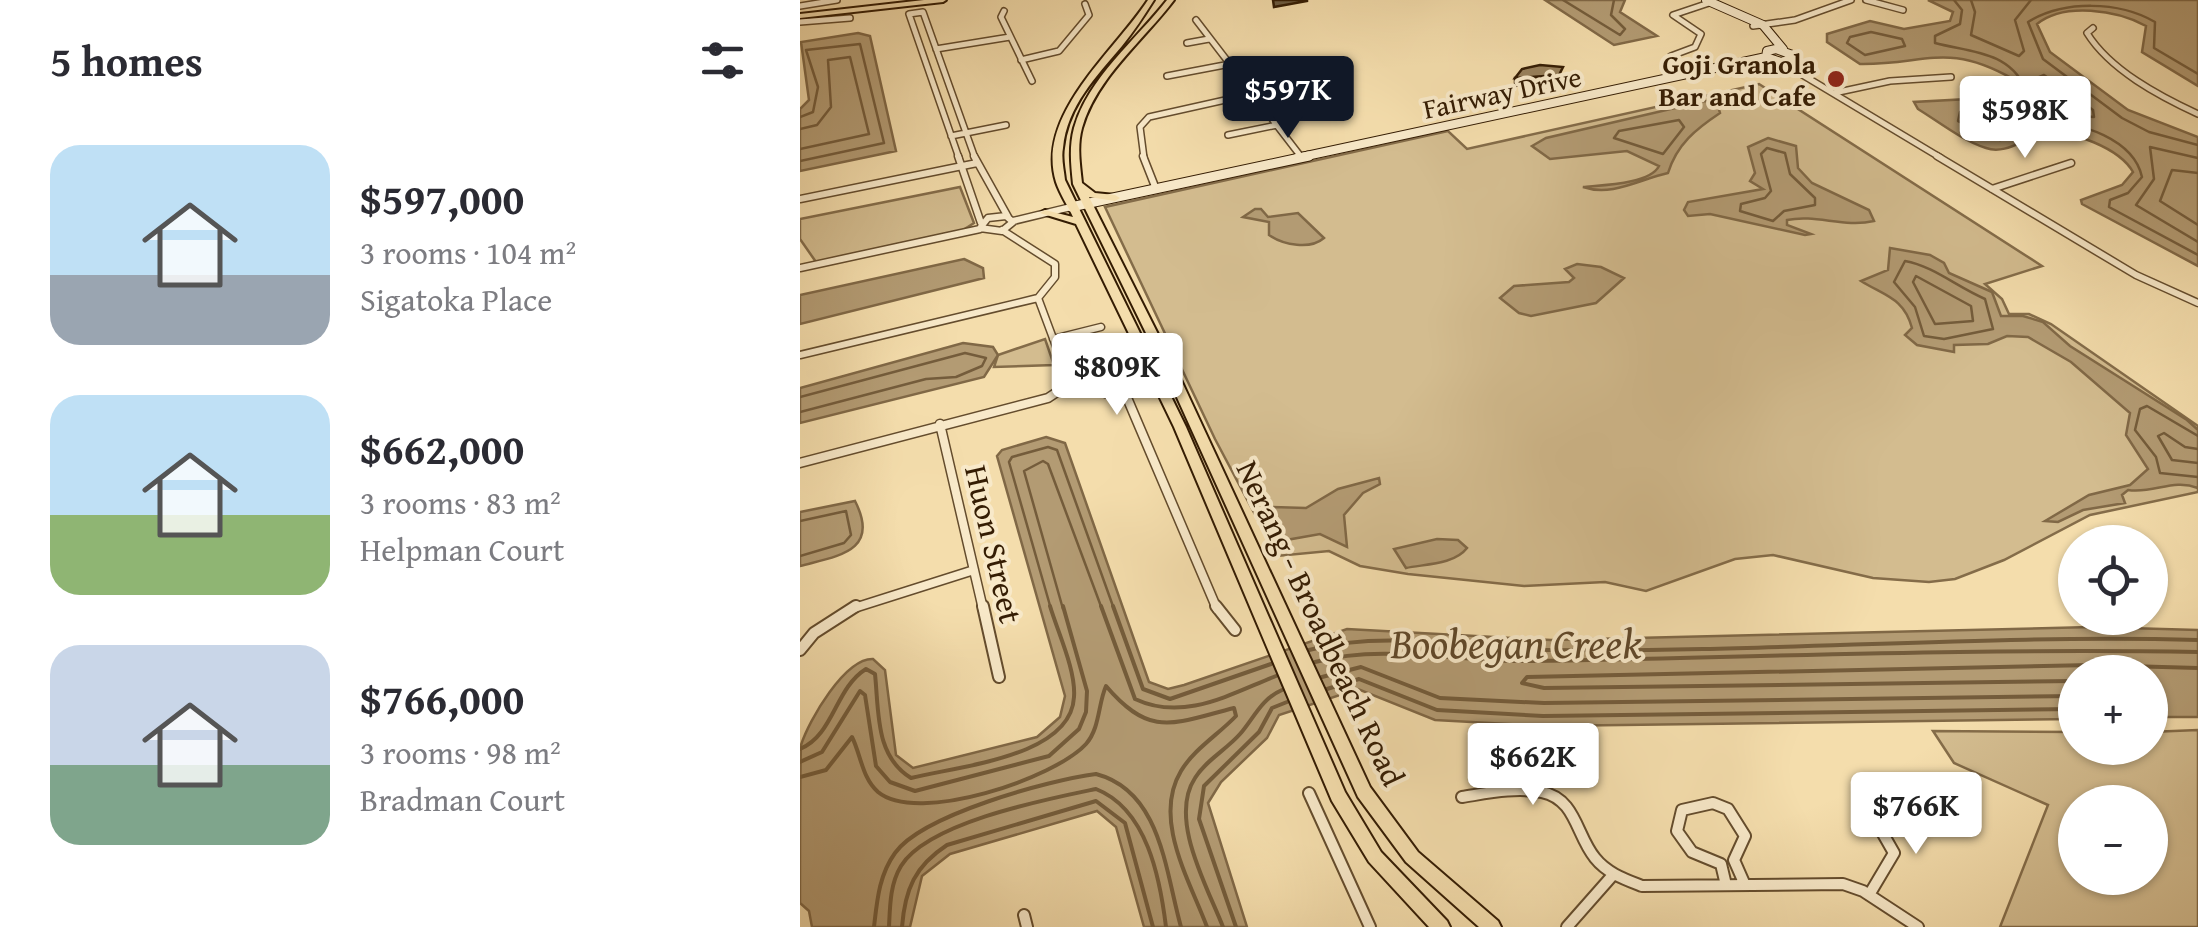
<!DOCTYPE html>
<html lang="en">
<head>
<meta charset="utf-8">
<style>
  body { margin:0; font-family:"Gentium Book Plus",serif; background:#f2f2f3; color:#2b2b33; height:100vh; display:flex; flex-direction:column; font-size:38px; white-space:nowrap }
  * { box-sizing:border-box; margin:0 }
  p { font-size:32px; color:#7c7c81 }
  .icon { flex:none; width:55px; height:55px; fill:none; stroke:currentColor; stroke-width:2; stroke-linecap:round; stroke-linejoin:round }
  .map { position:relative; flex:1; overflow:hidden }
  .panel { display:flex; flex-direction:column; background:#fff; width:800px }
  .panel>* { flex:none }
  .buttons { position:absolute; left:1258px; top:525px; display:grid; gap:20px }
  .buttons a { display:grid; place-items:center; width:110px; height:110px; border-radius:50%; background:#fff; box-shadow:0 2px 8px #0004; font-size:50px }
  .price { position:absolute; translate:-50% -85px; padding:0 22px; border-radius:10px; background:#fff; color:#222; font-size:32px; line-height:65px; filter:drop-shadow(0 2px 5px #0008) }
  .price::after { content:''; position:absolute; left:50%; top:60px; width:30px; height:22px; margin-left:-15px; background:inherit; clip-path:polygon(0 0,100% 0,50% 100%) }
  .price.active { background:#111827; color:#fff }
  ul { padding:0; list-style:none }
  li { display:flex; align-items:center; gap:30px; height:250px; padding:0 50px }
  li span { display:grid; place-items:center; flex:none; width:280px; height:200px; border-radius:30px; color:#555 }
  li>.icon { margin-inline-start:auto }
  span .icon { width:120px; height:120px; fill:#fffc; stroke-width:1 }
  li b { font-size:42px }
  h2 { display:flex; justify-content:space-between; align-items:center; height:120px; padding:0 50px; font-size:42px }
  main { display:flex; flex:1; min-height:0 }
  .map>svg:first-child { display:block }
</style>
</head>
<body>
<main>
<section class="panel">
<h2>5 homes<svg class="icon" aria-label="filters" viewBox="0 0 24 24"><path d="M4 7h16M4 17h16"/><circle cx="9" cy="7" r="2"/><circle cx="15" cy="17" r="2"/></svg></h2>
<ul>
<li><span style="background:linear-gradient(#bfe0f5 65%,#9aa5b1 0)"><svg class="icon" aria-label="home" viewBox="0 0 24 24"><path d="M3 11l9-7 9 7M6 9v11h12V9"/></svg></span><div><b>$597,000</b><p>3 rooms · 104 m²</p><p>Sigatoka Place</p></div></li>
<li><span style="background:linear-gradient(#bfe0f5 60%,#8fb573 0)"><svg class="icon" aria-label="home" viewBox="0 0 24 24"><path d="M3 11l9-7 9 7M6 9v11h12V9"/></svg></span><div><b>$662,000</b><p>3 rooms · 83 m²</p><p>Helpman Court</p></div></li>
<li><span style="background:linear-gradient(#c9d6e8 60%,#7fa58c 0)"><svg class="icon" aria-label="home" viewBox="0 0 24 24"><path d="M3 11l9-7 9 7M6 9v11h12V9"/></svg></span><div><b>$766,000</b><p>3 rooms · 98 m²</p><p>Bradman Court</p></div></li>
</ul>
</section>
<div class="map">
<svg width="1398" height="927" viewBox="0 0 1398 927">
  <rect width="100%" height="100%" fill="#f4ddac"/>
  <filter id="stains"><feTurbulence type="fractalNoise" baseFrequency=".002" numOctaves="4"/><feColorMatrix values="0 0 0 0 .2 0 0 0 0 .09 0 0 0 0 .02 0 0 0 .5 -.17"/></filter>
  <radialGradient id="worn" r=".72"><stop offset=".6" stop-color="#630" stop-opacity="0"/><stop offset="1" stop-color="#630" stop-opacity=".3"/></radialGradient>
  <path fill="#d3bc8f" stroke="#846c49" stroke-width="2.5" fill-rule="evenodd" d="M959,84l283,182 -57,18 17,15 7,15h20l22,10 147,102v66l-108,23 -86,45 -49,19 -26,3 -56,-4 -100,-23 -38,4 -89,32 -41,-9 -81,4 -116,-12 -48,-8 -31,-15 -52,5 -62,-117 -110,-232 343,-76 19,18z
    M160,187l14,36 -11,7 -147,32 -16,-23v-20z
    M245,339l9,26 -60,2 4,-12z
    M1398,730v197h-198l48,-122 -94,-42 -21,-32 142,1v16h75v-16zM1275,802h75v76h-75z"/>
  <path fill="#b39b73" stroke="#806846" stroke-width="2.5" d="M745,0h80l-5,12 37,24 -43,9z
    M1128,0h270v86l-56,-34 4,-26c-29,-16 -82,-24 -109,-2l13,28 78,58 70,27v129l-116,-62 -1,-4 41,-15 11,-13c-13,-23 -61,-43 -88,-38 -21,4 -39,21 -59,14 -23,-7 -47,-26 -68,-39l-4,-7 92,-5 9,-8 -2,-10c-67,-38 -87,-14 -153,-15l-33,-22v-8l43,-13 34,8 46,-8 3,-9z
    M58,33l12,3 26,115 -96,20v-62l9,-9 -8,-58z
    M905,101l12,2 3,10c-24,16 -43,31 -52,60 -28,6 -56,24 -85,14 20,-2 67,-3 76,-21l-32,-15 -77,8 -18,-13 14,-8z
    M968,138l28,8 2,22 14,15 57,27 5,11c-30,7 -58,-7 -87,-1v5l24,9 -6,1 -95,-21 -22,2 -4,-6 4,-8 75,-13 -13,-8 5,-8 -7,-26z
    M455,209h6l7,8 30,-4 26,25c-14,12 -40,7 -55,-3v-13l-26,-5z
    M1090,248l40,7 14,8 5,10 43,19 9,24h22l20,6 27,24 117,74 11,10v58c-25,-10 -44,6 -70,2l-6,5 3,8 -42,7 -25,12 -13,-1 44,-26 41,-10 18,-16 -22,-34 4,-22 -59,-51 -43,-25 -21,-1 -19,8 -34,1v7l-37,-7 -12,-10 7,-7c-8,-30 -27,-32 -51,-47l27,-11z
    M164,259l19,9 1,10 -184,46v-29z
    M777,264l24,3 23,11 -28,25 -65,13 -12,-3 -19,-15 14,-12 55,-4 5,-4 -9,-9z
    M163,343l30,4 5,8 -14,22 -184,46v-35z
    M246,437l19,6 84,239 19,7 16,-4 163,-56 204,11 541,-13 106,3v87h-48v-45h-75v47l-532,7 -108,-6 -77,-31 -79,26 -12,23 -46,44 -13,21 39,124h-103l-28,-100 -19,-16 -147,43 -28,22 -12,51h-98l-3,-16 -9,-8c0,-33 0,-132 1,-158 8,-25 44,-87 72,-86l12,11 11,85 17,13 124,-31 23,-20 5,-21 -68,-240 5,-6z
    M579,478l1,6 -17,9 -19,22 3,32 -27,-13 -34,6 -9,-14 -10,-1 6,-18 33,1 32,-19z
    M55,501c26,51 -18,55 -55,65v-54z
    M637,539l21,1 9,8c-13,17 -43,16 -61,20l-12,-19z"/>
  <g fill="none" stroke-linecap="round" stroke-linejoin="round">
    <path stroke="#745c3b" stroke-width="2.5" d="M763,0l57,35 5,-6 -14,-14 3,-15
      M1154,0l8,10 -2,14 -25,12v7c34,9 74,8 90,45l-14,18 -51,6 -2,9 42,19c14,-6 29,-14 45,-16 35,-4 89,16 97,53l-14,16 -18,7 -1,7 89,48
      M1171,0l4,12 -4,23 48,21 5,-5 -9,-31 16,-20
      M1071,32l31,7 3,7 -40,9 -18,-12 3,-6z
      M1398,74l-44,-26 1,-26c-36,-21 -91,-22 -127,0l15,37 79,59 27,14 49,13
      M1244,75l49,35 1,7 -62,-5 5,-34z
      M0,117l13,-5 5,-25 -12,-37 54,-6 24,99 -84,18
      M879,120l5,7 -21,27 -49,-16 5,-7z
      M0,129l17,-4 14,-18 -3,-47 22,-3 19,77 -69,15
      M967,148l18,5 5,21 25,24v7l-31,6 -11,10 -33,-10 1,-7 24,-6 6,-7 -10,-37z
      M1398,158l-48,-11 4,32 -18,26 62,37
      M1398,173l-26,-3 -12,31 38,24
      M1105,261c28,5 52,26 80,38l8,30 -49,10 -20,-3 -9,-29 -21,-25z
      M1116,276l55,30 2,15 -38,3 -22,-42z
      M0,397l165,-44 21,5 -4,8 -26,11 -30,2 -126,33
      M1398,436l-51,-30 -7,3 -5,21 21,27 4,16 38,4
      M1398,449l-13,-2 -21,-14 -6,3 14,24 26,3
      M0,521l46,-10 5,24 -7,8 -44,13
      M251,609l-42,-147 3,-5 36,-10 9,3 57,159
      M263,609l-39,-138 19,-10 5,3 54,145"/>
    <path stroke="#745c3b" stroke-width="4" d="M301,606l34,93c49,23 95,-5 141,-23
      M313,606l30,83 27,10 101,-35
      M509,650c78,-21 162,-1 242,0 216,3 431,-16 647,-10
      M515,662c70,-19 147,1 219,-1 222,-4 443,-13 664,-9
      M522,677l39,-10 79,31 104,5 531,-7
      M1275,681l-531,7 -22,-5 5,-6 564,-12 107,3
      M527,689l32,-10 78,31 106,6 532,-7
      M0,749c34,-14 35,-61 66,-80l9,5c4,38 0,82 36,104 48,-12 160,-21 163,-81 2,-27 -16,-64 -24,-91
      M0,762l22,-10 38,-61 5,4 11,71 14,16 25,9 134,-35 30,-27 7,-17 1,-21 -24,-85
      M0,777l26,-7 26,-33c9,18 10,41 26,55 40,33 177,-14 208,-48 14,-16 12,-40 20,-58 45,53 68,37 128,22l2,8c-17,18 -42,33 -55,55 -29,48 9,110 26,156
      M74,927c3,-26 5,-52 21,-74 27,-38 154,-73 201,-79 65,17 69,96 85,153
      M89,927c1,-21 1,-43 12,-61 27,-44 147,-67 195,-77 51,20 64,89 70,138
      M102,927c3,-38 13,-61 45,-82l149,-44 29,22 28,104
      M423,927c-15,-39 -55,-108 -28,-149 11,-18 31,-28 45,-44 14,-16 21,-35 42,-44
      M436,927l-37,-108 5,-33 55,-54 13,-24 15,-6"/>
    <defs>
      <path id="street-far3" d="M1066,0l37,10
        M0,6l37,-6
        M204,11l-3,6 31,64
        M396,20l106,138
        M0,22l50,-4
        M953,26l42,-6 56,-20
        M1293,28l-6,5c23,37 72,63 111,81
        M387,43l22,-4
        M136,49l74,-12
        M871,56l24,-9 6,-13 -28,-19 39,-13
        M221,60l38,-9 30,-36 -4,-11
        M981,62l160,96
        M367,76l63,-12
        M1034,93l56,-12 61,-4
        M428,135l49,-10
        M151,136l55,-11
        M159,158l-50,-144 14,-2 52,146
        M344,158l-4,-31 9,-10 103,-23"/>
      <path id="street-far2" d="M158,156l23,67
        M174,156l34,61
        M343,156l13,33
        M1137,156l199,119 62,28
        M1192,189l79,-26
        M0,199l177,-36
        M206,216l7,6 -11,9 -22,-3 8,-10z
        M213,221l58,-14
        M202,230l53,34v13l-17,21 22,59
        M0,268l180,-39
        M253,339l48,-12
        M0,355l238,-57"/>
      <path id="street-far1" d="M260,354c12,32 38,37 68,46l89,209
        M140,424l43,185
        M0,463l248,-65 27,-18
        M51,609l123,-39"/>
      <path id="street" d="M183,606l16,71
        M416,606l19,24
        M0,650l14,-17 42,-27
        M509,793l61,134
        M662,797c26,-4 53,-10 80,-5 34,7 34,43 53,66 12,15 29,21 47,28l201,-2 20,7 55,36
        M1076,797l-2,21 -10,-18z
        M926,885l-5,-21 -29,-12 -15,-21 5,-21 31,-7 15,6 17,27 -11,24 11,25
        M1069,895l25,-42 -20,-35
        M224,915l3,12
        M767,927l45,-51"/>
      <path id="secondary-far1" d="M906,0l57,25 20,24
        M976,49l22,8 -17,5 -15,-5 1,-6z
        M497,158l469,-101"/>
      <path id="secondary" d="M271,207l238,-51"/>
      <path id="primary" d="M124,0h22l-3,2 -143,16v-4z
        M348,0h6c-10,16 -20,31 -32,46 -26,31 -55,60 -59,102 -2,10 1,22 2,32l121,247 159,365 36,60 66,69 3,6h-21l-60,-65 -37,-61 -158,-374 -98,-203 -36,-11 5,-3 28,7c-5,-11 -13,-23 -17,-35 -21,-67 59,-131 92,-182z
        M367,0h7c-30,40 -78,78 -92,128 -5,18 -2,36 0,55l13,10 20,2 5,3 -5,3 -26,-4 93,185 188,405 48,65 80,69 3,6h-22l-73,-65 -48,-65 -188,-415 -97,-198c-2,-19 -4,-37 1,-56 14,-50 62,-88 93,-128z"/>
    </defs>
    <use href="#street-far3" stroke="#644c2d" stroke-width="8"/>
    <use href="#street-far2" stroke="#644c2d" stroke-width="9"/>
    <use href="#street-far1" stroke="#644c2d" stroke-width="11"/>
    <use href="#street" stroke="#644c2d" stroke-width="14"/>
    <use href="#secondary-far1" stroke="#341c03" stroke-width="10"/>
    <use href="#secondary" stroke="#341c03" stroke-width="11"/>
    <use href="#primary" stroke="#341c03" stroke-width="4"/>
    <use href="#street-far3" stroke="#f8e9c9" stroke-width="5"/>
    <use href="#street-far2" stroke="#f8e9c9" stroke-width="6"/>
    <use href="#street-far1" stroke="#f8e9c9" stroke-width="8"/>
    <use href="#street" stroke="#f8e9c9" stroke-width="10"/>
    <use href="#secondary-far1" stroke="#f8e9c9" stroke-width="8"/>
    <use href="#secondary" stroke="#f8e9c9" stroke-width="9"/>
    <use href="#primary" fill="#f4ddac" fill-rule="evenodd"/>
  </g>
  <path fill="#836e4e" stroke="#341c03" stroke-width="2.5" d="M762,76l-4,7 -43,3v-8z"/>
  <path fill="#6a5a40" stroke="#341c03" stroke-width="2.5" d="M473,0h34v1l-33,6z"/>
  <path fill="#98805b" stroke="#341c03" stroke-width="2.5" d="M740,65l23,2 -4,8 -44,3 7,-9z"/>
  <circle fill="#8f2418" stroke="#f8e9c9" stroke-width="4" cx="1036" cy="79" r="10"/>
  <g text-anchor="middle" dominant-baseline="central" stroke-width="8" stroke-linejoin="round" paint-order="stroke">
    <g font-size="28" font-weight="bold" fill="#341c03" stroke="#f8e9c9" text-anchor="end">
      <text x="1016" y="63">Goji Granola<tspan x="1016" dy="32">Bar and Cafe</tspan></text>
    </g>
    <g font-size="28" fill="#341c03" stroke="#f8e9c9">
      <text transform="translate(702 92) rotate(-12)">Fairway Drive</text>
    </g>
    <g font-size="32" fill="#341c03" stroke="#f8e9c9">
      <text transform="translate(194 544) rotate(77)">Huon Street</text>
      <text transform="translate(521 623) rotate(65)">Nerang - Broadbeach Road</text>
    </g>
    <g font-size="42" font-style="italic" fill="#60482a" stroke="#f8e9c9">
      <text x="716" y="642">Boobegan Creek</text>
    </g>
  </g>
  <rect width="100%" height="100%" filter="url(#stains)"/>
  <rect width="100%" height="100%" fill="url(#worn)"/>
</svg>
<div class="buttons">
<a><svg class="icon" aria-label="locate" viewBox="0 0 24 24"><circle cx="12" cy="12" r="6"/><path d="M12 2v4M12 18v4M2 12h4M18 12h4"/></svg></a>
<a>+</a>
<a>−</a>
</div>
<b class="price active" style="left:488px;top:141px">$597K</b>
<b class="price" style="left:1225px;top:161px">$598K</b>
<b class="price" style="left:317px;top:418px">$809K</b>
<b class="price" style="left:733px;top:808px">$662K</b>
<b class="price" style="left:1116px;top:857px">$766K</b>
</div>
</main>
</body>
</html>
